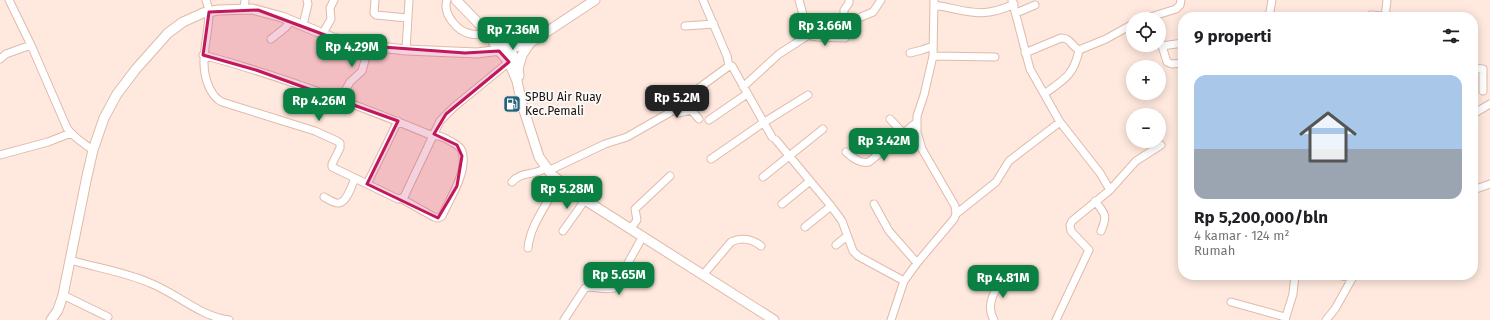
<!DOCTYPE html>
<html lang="id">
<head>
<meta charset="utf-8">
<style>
  body { margin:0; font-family:"Fira Sans",sans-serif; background:#f6f6f6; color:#202124; height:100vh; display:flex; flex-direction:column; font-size:15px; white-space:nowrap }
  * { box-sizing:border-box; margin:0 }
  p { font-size:13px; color:#757577 }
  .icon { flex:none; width:22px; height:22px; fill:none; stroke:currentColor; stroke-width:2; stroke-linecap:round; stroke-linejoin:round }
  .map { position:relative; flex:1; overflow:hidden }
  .details { position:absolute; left:1178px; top:12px; width:300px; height:268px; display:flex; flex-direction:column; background:#fff; border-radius:16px; box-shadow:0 2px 10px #0003 }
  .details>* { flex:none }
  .buttons { position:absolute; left:1126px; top:12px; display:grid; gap:8px }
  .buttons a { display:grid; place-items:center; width:40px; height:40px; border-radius:50%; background:#fff; box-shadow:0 2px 10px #0003; font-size:20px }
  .price { position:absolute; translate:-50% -34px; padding:0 9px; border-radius:8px; background:#0b8043; color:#fff; font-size:13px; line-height:26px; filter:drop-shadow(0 1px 2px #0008) }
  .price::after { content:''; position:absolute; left:50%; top:24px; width:12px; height:9px; margin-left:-6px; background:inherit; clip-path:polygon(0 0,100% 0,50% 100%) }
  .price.selected { background:#222; color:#fff }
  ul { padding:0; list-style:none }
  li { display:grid; align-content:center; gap:8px; height:212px; padding:0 16px }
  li+li { border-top:1px solid #e0e0e0 }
  li span { display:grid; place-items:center; height:124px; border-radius:12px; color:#555 }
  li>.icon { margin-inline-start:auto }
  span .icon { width:72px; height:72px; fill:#fffc; stroke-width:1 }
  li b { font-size:17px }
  h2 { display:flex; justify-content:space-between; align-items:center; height:48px; padding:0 16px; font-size:17px }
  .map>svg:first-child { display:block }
</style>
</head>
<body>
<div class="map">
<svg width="1490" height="320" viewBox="0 0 1490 320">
  <rect width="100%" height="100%" fill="#ffe8dd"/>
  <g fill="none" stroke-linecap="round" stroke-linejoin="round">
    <defs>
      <path id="minor" d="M9,0l22,45 36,83c7,10 16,15 26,22
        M206,0c1,4 3,8 3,12 0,27 -12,51 1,77 3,6 6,10 12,13l93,29 22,10 3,2v5l-8,16v3l66,32 6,-2 36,-76 14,-14 55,-45
        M375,0l-1,13 2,2 31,3
        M447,0c-5,14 11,32 24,34 5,1 11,0 16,-2
        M703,0l24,56 2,10
        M1012,0l18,69 30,53 40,51 10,17 -38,31 -2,4 1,6 18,19 -33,70
        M934,5c32,5 47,15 80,-1
        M244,8l1,-8
        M1016,13l19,-8
        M861,17l12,-5 8,-12
        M1269,17l3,-17
        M1368,17l3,-2 14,1
        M1385,17l2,-17
        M1144,19l32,-10 4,-4 1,-5
        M303,25l5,-21 -1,-4
        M685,26l29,-2
        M844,26v-16l5,-7v-3
        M323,33l8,-14 -1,-11 4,-8
        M807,35l10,2 28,1
        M271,39l14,-11 6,-7
        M1159,40l3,6 21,-3
        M1162,46l5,16 5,2 11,-1
        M406,50l3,-50
        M1079,50l27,-11 27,-15
        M910,53l12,-3 11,-4
        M1025,53l36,-15c10,0 10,8 18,12
        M203,55c78,21 155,50 230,81 7,-1 12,2 17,5 5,3 10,5 12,10 6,21 -12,47 -20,65l-4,2 -4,-1 -32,-18
        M933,56l62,1
        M0,59l6,-5 25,-9
        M1473,68l10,1v22
        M743,87l36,-33 28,-18v-7l-8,-29
        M345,91l5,-9 12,-11 7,-25
        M1044,94c20,-14 30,-19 35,-44
        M673,109l5,4 13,-3 8,9
        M1473,114l17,-10
        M890,119l13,14
        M709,120l38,-26
        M776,140l55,66 11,15 11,30 5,5 46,25
        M846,152c7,6 14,12 23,10l48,-40
        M0,155l48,-13 23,-9
        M711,159l52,-36 45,-28
        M548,171l57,-27 22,-7 42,-24 12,-12 48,-35h3l40,71
        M763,177l60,-48
        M512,182c9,-11 23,-6 33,-14
        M367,184l31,-63
        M1110,190l26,-29 25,-16
        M1473,190l17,-6
        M324,197c4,2 11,7 15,6 8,-1 13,-18 16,-25
        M1095,201c10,13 13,14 6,30
        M782,204l28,-23
        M874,204l15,27 28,32
        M956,214l40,-32 13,-21 51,-39
        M805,227l26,-21
        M631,228l6,-8 -2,-11 35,-33
        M563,231l22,-31
        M836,245l11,-9
        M528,248c2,-24 21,-45 30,-67
        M70,260c27,8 55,12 80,23 28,11 49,33 79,37
        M703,275l28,-33c10,-5 21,-3 30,4
        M1338,275l14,3
        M63,295l45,22
        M1231,302l54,15
        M564,320l21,-32c10,-3 18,3 29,0l29,-52
        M891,320l13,-39 13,-18 37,-44 2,-5 -1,-8 -33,-57 -5,-17v-16l7,-21 9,-39 1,-56
        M994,320c-7,-11 -3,-28 8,-36 4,-3 8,-4 13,-4
        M1285,320l8,-26 2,-19
        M1326,320l9,-11 19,-34"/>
      <path id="major" d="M456,0l31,32 12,19 10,11 8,19 5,23 17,53 13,18 33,25 189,120
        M492,35c15,8 26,23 27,41
        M518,69l4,-14 8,-12
        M51,320l7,-10 5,-15 24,-119 6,-26 11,-32 13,-24 19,-25 32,-36 15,-11 20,-9 15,-3 34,-1 30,8 51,21 17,4 19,4 37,4 71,3 32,-4 21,-6 65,-43"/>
    </defs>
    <use href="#minor" stroke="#dfbaa9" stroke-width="9"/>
    <use href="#major" stroke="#dfbaa9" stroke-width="11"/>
    <use href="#minor" stroke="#fff" stroke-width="7"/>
    <use href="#major" stroke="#fff" stroke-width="9"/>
  </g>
  <path fill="#c2185b" fill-opacity="0.2" stroke="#c2185b" stroke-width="3" stroke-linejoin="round" d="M258,10l75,28 36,8 96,7 34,-2 10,11 -63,52 -12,20 23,11 5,11 -5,30 -19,32 -71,-34 31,-63 -142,-51 -53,-15 6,-43z"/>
  <defs>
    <symbol id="fuel-square" viewBox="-11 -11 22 22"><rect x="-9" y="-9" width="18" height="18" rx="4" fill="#26637a" stroke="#fbfbfb"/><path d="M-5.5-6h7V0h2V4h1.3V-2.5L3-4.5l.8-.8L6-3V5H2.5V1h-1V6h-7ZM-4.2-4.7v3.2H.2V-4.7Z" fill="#fff"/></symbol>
  </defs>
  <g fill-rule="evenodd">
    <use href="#fuel-square" x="502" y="94" width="20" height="20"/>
  </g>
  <g text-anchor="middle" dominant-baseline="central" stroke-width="3.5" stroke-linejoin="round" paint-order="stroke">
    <g font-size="12" fill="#1e110b" stroke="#fbfbfb" text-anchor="start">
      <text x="525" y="97">SPBU Air Ruay<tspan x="525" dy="14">Kec.Pemali</tspan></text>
    </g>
  </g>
</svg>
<div class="buttons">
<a><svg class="icon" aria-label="locate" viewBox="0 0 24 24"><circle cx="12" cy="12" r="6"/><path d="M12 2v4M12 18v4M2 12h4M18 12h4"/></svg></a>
<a>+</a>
<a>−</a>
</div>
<b class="price" style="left:825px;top:47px">Rp 3.66M</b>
<b class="price" style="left:513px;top:51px">Rp 7.36M</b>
<b class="price" style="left:352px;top:68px">Rp 4.29M</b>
<b class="price selected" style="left:677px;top:119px">Rp 5.2M</b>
<b class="price" style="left:319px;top:122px">Rp 4.26M</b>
<b class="price" style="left:884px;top:162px">Rp 3.42M</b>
<b class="price" style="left:567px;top:210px">Rp 5.28M</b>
<b class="price" style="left:619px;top:296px">Rp 5.65M</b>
<b class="price" style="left:1003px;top:299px">Rp 4.81M</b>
<section class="details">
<h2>9 properti<svg class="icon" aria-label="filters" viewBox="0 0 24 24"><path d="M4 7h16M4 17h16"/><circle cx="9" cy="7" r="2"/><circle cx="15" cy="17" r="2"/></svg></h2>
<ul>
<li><span style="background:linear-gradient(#a9c7e8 60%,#9aa5b1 0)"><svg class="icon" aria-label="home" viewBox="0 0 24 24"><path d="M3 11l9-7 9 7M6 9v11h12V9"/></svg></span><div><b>Rp 5,200,000/bln</b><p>4 kamar · 124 m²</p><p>Rumah</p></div></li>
</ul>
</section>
</div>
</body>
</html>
